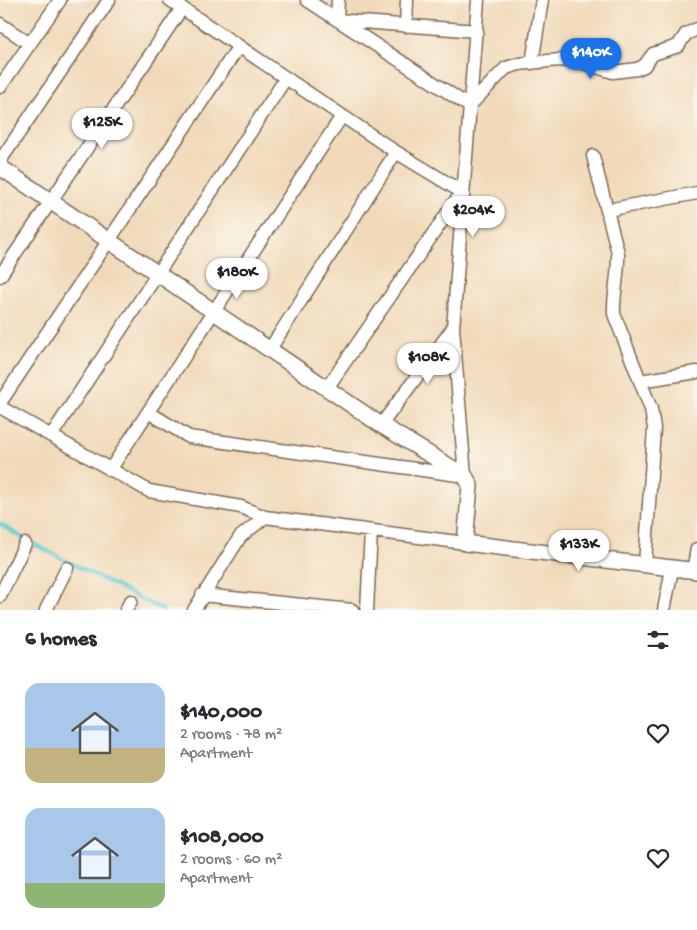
<!DOCTYPE html>
<html lang="en">
<head>
<meta charset="utf-8">
<style>
  body { margin:0; font-family:"Gochi Hand",sans-serif; background:#f7f7f7; color:#2b2b33; height:100vh; display:flex; flex-direction:column; font-size:19px; white-space:nowrap }
  * { box-sizing:border-box; margin:0 }
  p { font-size:16px; color:#7c7c81 }
  .icon { flex:none; width:28px; height:28px; fill:none; stroke:currentColor; stroke-width:2; stroke-linecap:round; stroke-linejoin:round }
  .map { position:relative; height:610px; overflow:hidden }
  .details { display:flex; flex-direction:column; background:#fff; flex:1 }
  .details>* { flex:none }
  .price { position:absolute; translate:-50% -42px; padding:0 11px; border-radius:18px; background:#fff; color:#222; font-size:16px; line-height:32px; filter:drop-shadow(0 1px 2px #0008) }
  .price::after { content:''; position:absolute; left:50%; top:30px; width:15px; height:11px; margin-left:-8px; background:inherit; clip-path:polygon(0 0,100% 0,50% 100%) }
  .price.selected { background:#1a73e8; color:#fff }
  ul { padding:0; list-style:none }
  li { display:flex; align-items:center; gap:15px; height:125px; padding:0 25px }
  li span { display:grid; place-items:center; flex:none; width:140px; height:100px; border-radius:15px; color:#555 }
  li>.icon { margin-inline-start:auto }
  span .icon { width:60px; height:60px; fill:#fffc; stroke-width:1 }
  li b { font-size:21px }
  h2 { display:flex; justify-content:space-between; align-items:center; height:60px; padding:0 25px; font-size:21px }
  .map>svg:first-child { display:block }
</style>
</head>
<body>
<div class="map">
<svg width="697" height="610" viewBox="0 0 697 610">
  <rect width="100%" height="100%" fill="#fbf7ec"/>
  <filter id="ink" filterUnits="userSpaceOnUse"><feTurbulence type="fractalNoise" baseFrequency=".02" numOctaves="2"/><feDisplacementMap in="SourceGraphic" scale="10" xChannelSelector="R" yChannelSelector="G"/><feConvolveMatrix kernelMatrix="1 2 1 2 8 2 1 2 1" color-interpolation-filters="sRGB"/></filter>
  <filter id="wash" filterUnits="userSpaceOnUse"><feTurbulence type="fractalNoise" baseFrequency=".0096" numOctaves="4" result="noise"/><feDisplacementMap in="SourceGraphic" scale="20" xChannelSelector="R" yChannelSelector="G"/><feGaussianBlur stdDeviation="1.12" result="paint"/><feColorMatrix in="noise" values="0 0 0 0 0 0 0 0 0 0 0 0 0 0 0 0 0 1.4 0 .05"/><feComposite in="paint" operator="in"/></filter>
  <g filter="url(#wash)">
    <rect width="100%" height="100%" fill="#f1daba"/>
    <g fill="none" stroke-linecap="round" stroke-linejoin="round">
      <path stroke="#5cc9d2" stroke-width="4" d="M0,524l28,17 135,69"/>
    </g>
  </g>
  <g filter="url(#ink)">
    <g fill="none" stroke-linecap="round" stroke-linejoin="round">
      <defs>
        <path id="minor" d="M170,0l226,152 66,40 -135,196
          M307,0l162,106 37,-38 13,-4 40,-4 21,2 33,10 24,-3 7,-3 9,-12 25,-8 8,-12 11,-5
          M338,0l-1,20 140,11
          M0,24l30,20
          M406,26l1,-26
          M532,63l10,-63
          M0,87l60,-87
          M593,156l25,97c1,21 -5,41 -4,61l37,95 3,19 -9,137
          M0,161l109,-161
          M607,210l90,-17
          M0,276l182,-268
          M270,349l126,-197
          M640,381l57,-9
          M0,403l239,-357
          M0,407l149,84 92,16 24,10
          M148,412l41,25 276,39 -12,-148 25,-328
          M381,425l72,-97
          M51,436l235,-358
          M110,470l232,-354
          M693,570l4,-21
          M202,595l150,15
          M0,596l25,-52
          M46,610l21,-42
          M126,610l5,-9
          M194,610l46,-73 25,-20 200,26
          M367,610l4,-79
          M664,610l8,-41"/>
        <path id="tertiary" d="M0,167l381,258 84,51 5,9 -5,58 232,28"/>
      </defs>
      <use href="#minor" stroke="#7b6855" stroke-width="15"/>
      <use href="#tertiary" stroke="#7b6855" stroke-width="18"/>
      <use href="#minor" stroke="#fff" stroke-width="12"/>
      <use href="#tertiary" stroke="#fff" stroke-width="15"/>
    </g>
  </g>
</svg>
<b class="price selected" style="left:591px;top:80px">$140K</b>
<b class="price" style="left:102px;top:150px">$125K</b>
<b class="price" style="left:473px;top:238px">$204K</b>
<b class="price" style="left:237px;top:300px">$180K</b>
<b class="price" style="left:428px;top:385px">$108K</b>
<b class="price" style="left:579px;top:572px">$133K</b>
</div>
<section class="details">
<h2>6 homes<svg class="icon" aria-label="filters" viewBox="0 0 24 24"><path d="M4 7h16M4 17h16"/><circle cx="9" cy="7" r="2"/><circle cx="15" cy="17" r="2"/></svg></h2>
<ul>
<li><span style="background:linear-gradient(#a9c7e8 65%,#c2b280 0)"><svg class="icon" aria-label="home" viewBox="0 0 24 24"><path d="M3 11l9-7 9 7M6 9v11h12V9"/></svg></span><div><b>$140,000</b><p>2 rooms · 78 m²</p><p>Apartment</p></div><svg class="icon" aria-label="heart" viewBox="0 0 24 24"><path d="M12 20l-8-8c-3-5 5-10 8-4 3-6 11-1 8 4z"/></svg></li>
<li><span style="background:linear-gradient(#a9c7e8 75%,#8fb573 0)"><svg class="icon" aria-label="home" viewBox="0 0 24 24"><path d="M3 11l9-7 9 7M6 9v11h12V9"/></svg></span><div><b>$108,000</b><p>2 rooms · 60 m²</p><p>Apartment</p></div><svg class="icon" aria-label="heart" viewBox="0 0 24 24"><path d="M12 20l-8-8c-3-5 5-10 8-4 3-6 11-1 8 4z"/></svg></li>
</ul>
</section>
</body>
</html>
